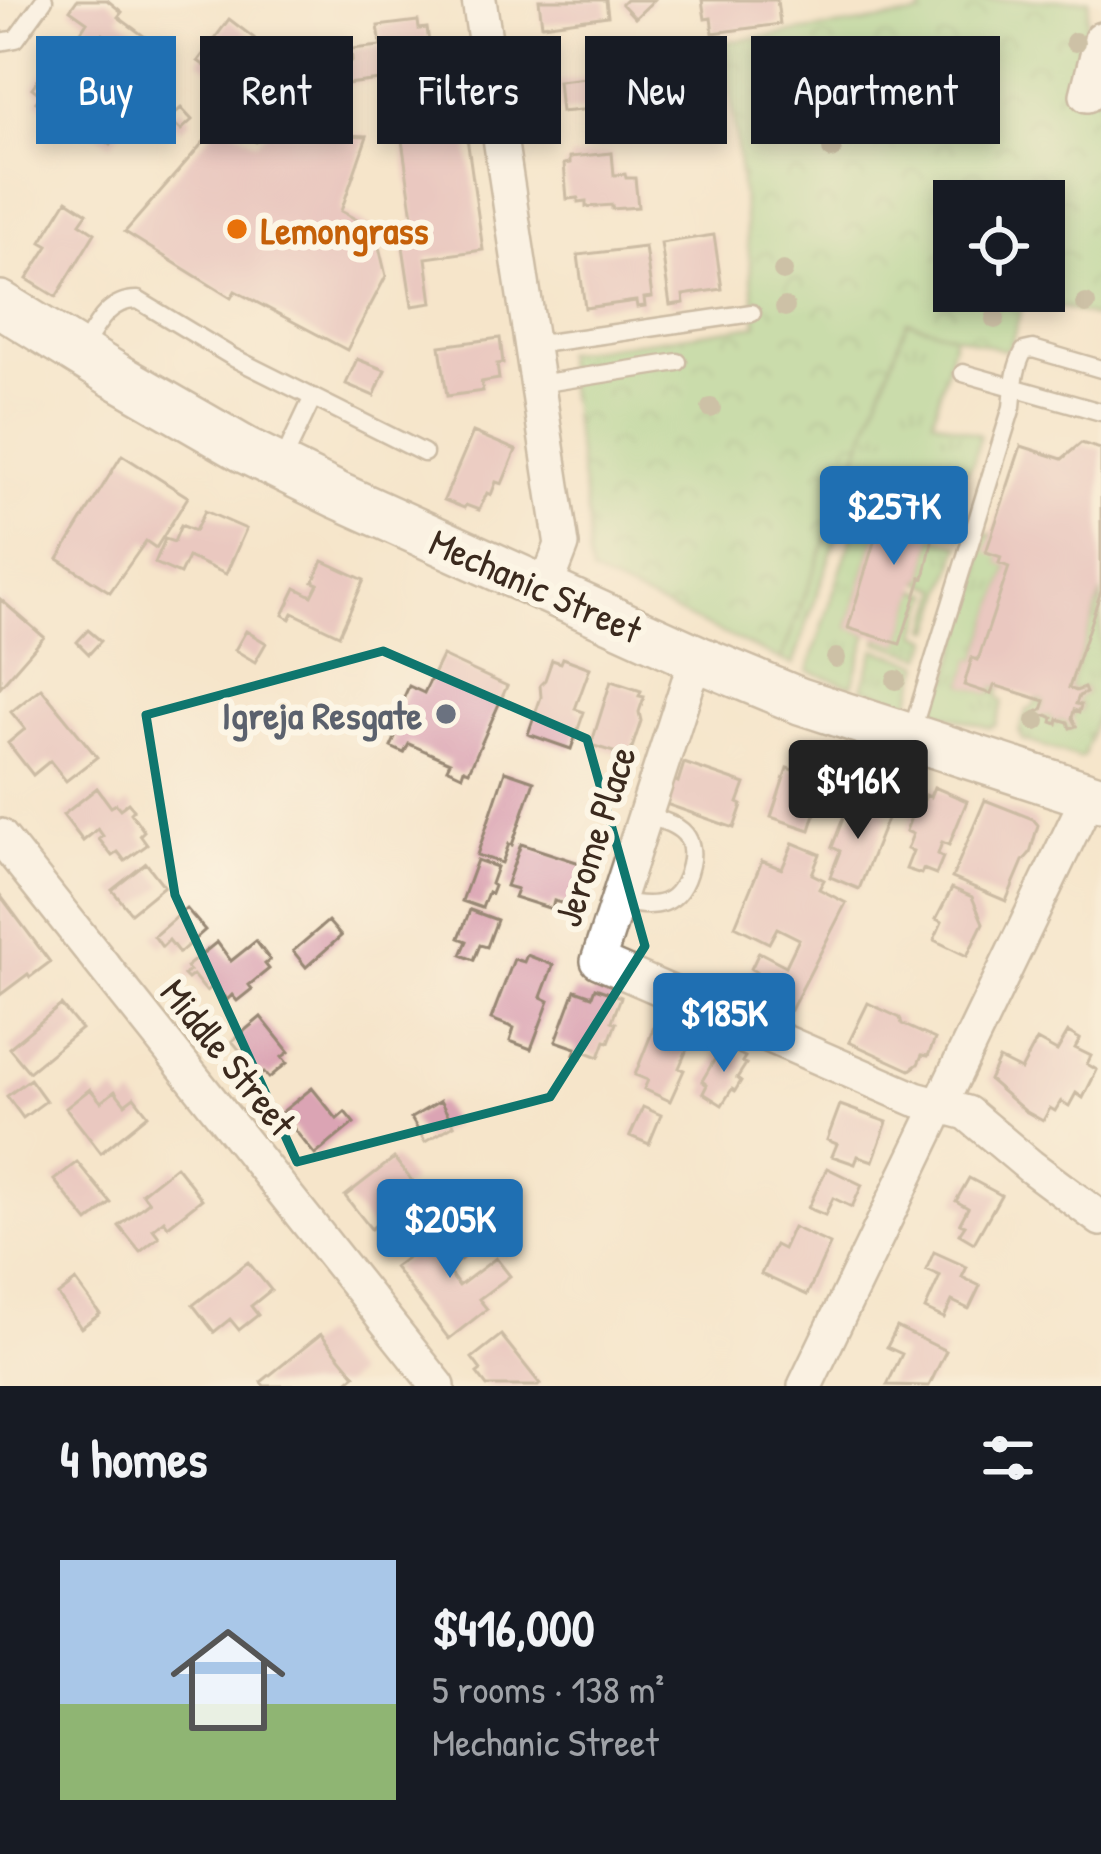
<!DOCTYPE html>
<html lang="en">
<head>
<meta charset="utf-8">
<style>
  body { margin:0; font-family:"Patrick Hand",sans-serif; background:#20242c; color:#f1f3f6; height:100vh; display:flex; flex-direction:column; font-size:45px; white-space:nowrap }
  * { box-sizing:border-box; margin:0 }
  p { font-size:39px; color:#9ea1a6 }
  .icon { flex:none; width:66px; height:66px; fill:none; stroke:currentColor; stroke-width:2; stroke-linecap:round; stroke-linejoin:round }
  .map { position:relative; height:1386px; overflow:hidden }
  .side { display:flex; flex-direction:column; background:#171b24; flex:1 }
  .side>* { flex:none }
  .top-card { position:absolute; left:36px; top:36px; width:1029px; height:108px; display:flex; gap:24px }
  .controls { position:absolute; left:933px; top:180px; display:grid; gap:24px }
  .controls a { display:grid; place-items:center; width:132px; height:132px; border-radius:0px; background:#171b24; box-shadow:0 6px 18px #0003; font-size:60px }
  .price { position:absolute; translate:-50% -102px; padding:0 27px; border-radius:12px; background:#1f6fb2; color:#fff; font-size:39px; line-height:78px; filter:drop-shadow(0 3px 6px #0008) }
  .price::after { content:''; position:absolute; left:50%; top:72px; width:36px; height:27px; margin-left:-18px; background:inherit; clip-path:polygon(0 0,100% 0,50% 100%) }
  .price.current { background:#222; color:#fff }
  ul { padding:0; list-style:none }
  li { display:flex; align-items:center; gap:36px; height:300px; padding:0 60px }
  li+li { border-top:3px solid #363941 }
  li span { display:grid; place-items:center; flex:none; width:336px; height:240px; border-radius:0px; color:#555 }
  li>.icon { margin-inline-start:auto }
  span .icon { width:144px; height:144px; fill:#fffc; stroke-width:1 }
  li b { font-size:51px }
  h2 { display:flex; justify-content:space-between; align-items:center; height:144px; padding:0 60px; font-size:51px }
  .pill { padding:0 42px; border-radius:0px; background:#171b24; box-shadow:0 6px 18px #0003; font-size:42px; line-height:108px }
  .pill.current { background:#1f6fb2; color:#fff }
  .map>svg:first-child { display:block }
</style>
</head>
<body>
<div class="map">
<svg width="1101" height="1386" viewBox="0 0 1101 1386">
  <defs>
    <pattern id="grass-tufts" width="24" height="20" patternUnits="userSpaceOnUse" patternTransform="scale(3)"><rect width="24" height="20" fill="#95d085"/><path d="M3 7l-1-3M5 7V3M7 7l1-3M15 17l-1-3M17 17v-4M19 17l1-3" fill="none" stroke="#7ba96c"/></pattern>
    <pattern id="park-crowns" width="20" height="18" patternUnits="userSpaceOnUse" patternTransform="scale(3)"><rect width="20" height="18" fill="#95d085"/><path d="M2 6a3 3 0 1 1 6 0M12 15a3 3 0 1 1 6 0" fill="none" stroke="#7ba96c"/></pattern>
  </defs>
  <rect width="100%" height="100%" fill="#fcf5e5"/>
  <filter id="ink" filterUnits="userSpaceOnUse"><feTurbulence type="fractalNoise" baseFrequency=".00833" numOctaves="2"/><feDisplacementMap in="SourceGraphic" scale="24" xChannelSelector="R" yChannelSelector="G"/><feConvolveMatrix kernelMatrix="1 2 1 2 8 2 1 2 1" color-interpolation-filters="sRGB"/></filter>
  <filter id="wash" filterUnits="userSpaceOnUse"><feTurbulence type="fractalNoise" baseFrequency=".004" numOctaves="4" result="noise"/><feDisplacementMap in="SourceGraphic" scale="48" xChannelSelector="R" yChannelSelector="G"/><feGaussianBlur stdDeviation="2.7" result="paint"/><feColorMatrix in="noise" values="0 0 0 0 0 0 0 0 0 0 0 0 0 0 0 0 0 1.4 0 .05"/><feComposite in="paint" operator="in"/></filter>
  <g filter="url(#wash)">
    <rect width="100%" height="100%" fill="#f6e5cb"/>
    <path fill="url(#grass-tufts)" stroke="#687d52" stroke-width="3" d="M1044,291l57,28 -75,-22 -19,52 -52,-14 -22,84 45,15 2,2 -6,24 -6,10 -19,6 -19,17 -33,-10 -12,37h-4l-33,107 20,7 -16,52 -44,-15 61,-187 -13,-4 -63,185 -122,-55 69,-254z
      M985,533l7,2 9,22 -1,6 9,4 -31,93 -6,-1 -8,25 27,10 3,-9 7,2 -3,8 5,7 -7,23 -7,3 -59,-18 19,-32 32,-108 -2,-15z
      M933,537l27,8 -27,85 -5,-1 12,-40 -20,-7 4,-5z
      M917,590l14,3 -13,41 13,5 -7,18 -47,-15 2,-5 21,6z
      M1101,593v109l-17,54 -4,2 -57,-18 -4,-9 8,-21 6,-3 4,-8 8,2 -7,16 9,-2 6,3 -1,5 4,1 2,-5 10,3 2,6 4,-18 6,1 1,-6 -5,-1 3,-8 7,-3 -2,-5 -8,3 -7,-3z
      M875,649l47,15 -13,40 -47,-16z"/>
    <path fill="url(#park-crowns)" stroke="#687d52" stroke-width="3" fill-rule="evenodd" d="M925,0h164l-3,34 15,67v218l-76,-22 -14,47 -4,5 -4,1 -96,-29 -126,339 -189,-86 -4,-14v-38l-25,-169 194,-28 -32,-283 195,-27zM954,201h90v90h-90z"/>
    <g id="blocks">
      <path fill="#dba4b4" d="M77,0h30l15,12 -4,5 49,36 -19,26 -25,-17 6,-9 -26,-19 -8,11 -15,-12 7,-11 -17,-12z
        M539,0h67l2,16 -66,9z
        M626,0h28l-19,18 -13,-14z
        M702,0h75l3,24 -67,9 -2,-15 -6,1z
        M229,19l25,19 -31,41 -25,-18z
        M418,21l1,8 8,-1 4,29 -9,1 1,9 -18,2 1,8 -60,7 -3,-22 9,-1 -1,-12 30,-3 -3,-20z
        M50,63l79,57 -18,25 -43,-31 -3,4 -11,-8 -3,3 -15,-11 5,-7 -9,-7z
        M633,73l2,16 -7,1 1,9 -28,3 1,6 -41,4 -3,-31z
        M690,99l1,9 -12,1 3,19 -32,4 -2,-29z
        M181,108l11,12 -11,10 -12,-11z
        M221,122l35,20 11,-10 100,4 -26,75 34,19 11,46 -39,74 -112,-59 -4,7 -106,-66z
        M465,124l18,126 -57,8 6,45 -20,3 -10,-66 14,-2 -15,-105z
        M612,153l2,22 11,-1 1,4h9l3,29 -26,2v-4l-26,2v-6l-8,1v-4l-11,1 -3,-35 6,-1v-6z
        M67,200l20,13 -7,10 15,10 -39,64 -29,-18 21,-33 -7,-4z
        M714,235l8,54 -39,6 1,8 -14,2 -9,-62z
        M645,247l7,50 -8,1 1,8 -8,1 -1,-6 -51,7 -7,-53z
        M500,338l3,25 -6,1 2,15 -18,3 2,9 -36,5 -7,-50z
        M357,359l28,11 -11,26 -28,-12z
        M473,432l43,18 -14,34 -6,-2 -5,13 -4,-2 -8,17 -13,-5 -2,3 -20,-8z
        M1081,443l20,6v142l-32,97 7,3 8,-3 2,5 -7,3 -3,8 5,1 -2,7 -5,-2 -2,8 4,8 -6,2 -2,-6 -10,-3 -1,5 -5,-2 1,-4 -6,-3 -9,3 -2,-6 6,-2 3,-9 -51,-16 -3,9 -27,-9 8,-27 6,2 31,-93 -10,-4 2,-6 -15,-5 35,-106 41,13z
        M122,455l66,42 -32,51 -10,-7 -36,51 -52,-33z
        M897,483l33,10 -13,39 16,5 -9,41 -3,-1 -1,5 -20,62 -52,-16 33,-109 4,1z
        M205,511l41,18 -20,45 -38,-17 -8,17 -25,-11 10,-24 9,3 7,-17 14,6z
        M323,561l41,19 -25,55 -46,-22 -3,6 -7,-4 13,-27 16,8 6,-12 -5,-2z
        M0,599l44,38 -44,50z
        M88,630l13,11 -12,13 -12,-12z
        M246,631l20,12 -11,19 -20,-12z
        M442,656l65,30 -38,85 -5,-2 -2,6 -15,-7 3,-6 -41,-18 -5,9 -13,-6 4,-9 -8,-4 22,-48 15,7z
        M563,658l27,10 -15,41 9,3 -13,37 -43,-15 13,-37 -1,-12 5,-5 7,-20 9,3z
        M611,681l30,10 -2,5 5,1 -5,15 2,9 -12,36 -38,-12z
        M41,688l56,69 -31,24 -16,-20 -17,14 -25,-32 17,-14 -14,-17z
        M799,759l18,6 -4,11 8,3 -10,33 4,2 -5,16 -39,-13 16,-49 9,3z
        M684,763l61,21 -7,19 4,2 -8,23 -68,-24 8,-24 4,2z
        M505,771l29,10 -22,64 -3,-1 -7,19 -25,-8z
        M934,787l33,14 -18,44 -7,-3 -4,12 5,3 -7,17 -13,-5 -2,5 -15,-5 7,-18 -6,-2 6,-15 -7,-3 8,-22 6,2 6,-16 4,2z
        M97,788l14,19 5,-3 4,5 8,-6 6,7 -3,3 13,18 -4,4 7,10 -22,16 -7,-9 -6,4 -13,-17 4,-3 -5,-7 -15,12 -20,-26z
        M861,795l11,5 -2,7 4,2 2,-5 10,4 -2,4 5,2 -30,75 -29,-12 10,-26 -8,-4 12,-31 7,3z
        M985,800l48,19 5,6 -8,28 -7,8 -17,40 -54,-23z
        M793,843l27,11 -8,20 12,6 -5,9 27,14 -55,107 -43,-21 8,-17 -5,-3 8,-17 27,14 13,-27 -22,-11 -8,15 -34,-17 27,-65 20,8z
        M521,844l71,23 -5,18 2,9 -5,12 -6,2 -24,-7 -2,8 -38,-12 3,-8 -11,-3z
        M477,860l20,7 -6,17 3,2 -3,8 -3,-2 -6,16 -20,-7z
        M146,863l18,23 -33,27 -19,-23z
        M952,888l20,9 11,26 -16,33 -33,-16 8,-18 -6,-3z
        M0,895l50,67 -20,15 -2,-3 -28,21z
        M186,908l19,22 -26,23 -10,-13 -7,7 -8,-11z
        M470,910l27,10 -10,27 -7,-2 -6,15 -13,-5 6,-14 -8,-3z
        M328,921l13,15 -35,31 -13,-16z
        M256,941l14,19 -5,4 4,5 -20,16 3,4 -15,12 -5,-6 -5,5 -13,-15 -8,6 -13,-16 -5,4 -4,-4 6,-4 -4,-4 31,-25 14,19z
        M527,955l26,10 -12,32 8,4 -18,48 -21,-8 4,-13 -23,-9 23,-60 10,3z
        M595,988l26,9 -9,24 4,2 -7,19 -4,-1 -6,16 -15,-6 -3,7 -7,-3 2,-7 -20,-7 19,-51 17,6z
        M868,1003l32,15 2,6 33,15 -7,17 -6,-1 -4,9 -8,6 -61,-28z
        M61,1005l20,24 -52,43 -20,-24z
        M261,1017l28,35 -7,5 5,6 -18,15 -5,-6 -4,3 -28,-34z
        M658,1017l21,8 -2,5 9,2 5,8 -12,28 5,2 -14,31 -26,-12 4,-9 -13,-5z
        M1068,1032l12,7 -5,9 16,8 -4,8 10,6 -14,28 -7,-5 -7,13 -8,-5 -6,10 -5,-3 -7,13 -18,-10 -36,-31 10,-21 22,11 16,-30 20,11z
        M723,1045l22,12 -3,5 4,2 -9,14 4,3 -6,10 -3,-2 -10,16 -19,-12 4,-8 -5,-4z
        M30,1079l16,22 -23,17 -16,-22z
        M312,1088l25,31 8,-7 9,11 -39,32 -34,-42z
        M90,1089l11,13 14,-11 10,13 9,-7 14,18 -47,38 -35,-45z
        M440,1101l14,24 -29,17 -14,-24z
        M840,1105l47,17 -14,39 -15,-5 -3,8 -23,-8 5,-12 -10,-4z
        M643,1107l18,8 -12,29 -19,-8z
        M394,1158l18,23 -18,14 8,9 -31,25 -26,-33z
        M77,1162l34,41 -23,19 -34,-42z
        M176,1166l26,33 -34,27 -4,-6 -11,9 6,8 -19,15 -21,-26 30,-24 -7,-9z
        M827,1168l35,17 -10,22 -19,-9 -8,17 -17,-7z
        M969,1178l32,17 -27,48 -15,-9 6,-9 -5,-2 8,-15 -12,-7z
        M469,1224l14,18 -36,28 12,16 37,-28 14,18 -31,23 8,10 -38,30 -55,-72 25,-18 2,2 14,-10 5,6z
        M793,1227l37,17 -23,51 -46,-21 14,-29 8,4z
        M934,1252l33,15 -5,10 18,9 -11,23 -17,-8 -8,17 -19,-9 15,-33 -14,-6z
        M248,1262l23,28 -20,16 7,9 -19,15 -9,-11 -16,13 -21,-27z
        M76,1281l24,33 -19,14 -23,-33z
        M897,1327l49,24 -17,35 -42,-1 15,-31 -15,-7z
        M321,1334l34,41 -13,11h-78l-3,-4z
        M501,1335l39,49 -2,2h-51l-10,-13 4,-3 -9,-12z"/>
    </g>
  </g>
  <g filter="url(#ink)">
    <use href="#blocks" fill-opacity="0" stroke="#988874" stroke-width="3"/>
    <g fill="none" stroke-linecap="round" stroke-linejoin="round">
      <defs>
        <path id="service" d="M0,42l16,-3 28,-39
          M533,345l219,-32
          M81,351c14,-23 26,-52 57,-51l96,58 190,95
          M963,373l138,39
          M539,384l139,-22
          M280,467l33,-70
          M910,737l102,-330c2,-20 2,-38 12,-56l9,-2 68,20
          M617,901c38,8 63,8 73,-36 2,-9 2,-20 -3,-28 -8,-13 -28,-17 -41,-22"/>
        <path id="minor" d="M479,0l83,545 -17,44
          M1087,95l14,-56
          M699,659l-11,24 -90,278 317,138 52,14 63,53 71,53
          M0,836l438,550
          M805,1386l284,-591"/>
        <path id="secondary" d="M0,304l115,71 130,75 92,45 362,164 101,42 301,98"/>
      </defs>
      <use href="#service" stroke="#988874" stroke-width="21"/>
      <use href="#minor" stroke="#988874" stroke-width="38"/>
      <use href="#secondary" stroke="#988874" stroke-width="50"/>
      <use href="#service" stroke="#fff" stroke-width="16"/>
      <use href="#minor" stroke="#fff" stroke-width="33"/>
      <use href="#secondary" stroke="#fff" stroke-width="45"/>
    </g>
    <g fill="#9c957a">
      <circle cx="1075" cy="42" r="10"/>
      <circle cx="876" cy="95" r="10"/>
      <circle cx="832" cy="149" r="10"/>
      <circle cx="783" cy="271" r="10"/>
      <circle cx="1086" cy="304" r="10"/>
      <circle cx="785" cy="307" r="10"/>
      <circle cx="995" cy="319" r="10"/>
      <circle cx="711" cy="408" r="10"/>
      <circle cx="836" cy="658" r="10"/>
      <circle cx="896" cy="680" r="10"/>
      <circle cx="1036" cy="721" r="10"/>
    </g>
  </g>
  <path d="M0 0H1101V1386H0ZM383,651l204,88 58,207 -95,151 -253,65 -122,-267 -29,-180z" fill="#f6e5cb" fill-opacity=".55" fill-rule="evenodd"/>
  <path fill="none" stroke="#0f766e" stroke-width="9" stroke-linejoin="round" d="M383,651l204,88 58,207 -95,151 -253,65 -122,-267 -29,-180z"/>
  <circle fill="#e8710a" stroke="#fcf5e5" stroke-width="4.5" cx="237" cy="229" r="12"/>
  <circle fill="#6b7280" stroke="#fcf5e5" stroke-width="4.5" cx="446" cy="714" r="12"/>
  <g text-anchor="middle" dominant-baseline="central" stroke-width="12" stroke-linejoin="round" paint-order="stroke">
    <g font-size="39" font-weight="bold" fill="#c56008" stroke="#fcf5e5" text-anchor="start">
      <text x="261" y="229">Lemongrass</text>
    </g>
    <g font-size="39" fill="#3b2a1e" stroke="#fcf5e5">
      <text transform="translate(536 585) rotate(24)">Mechanic Street</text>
      <text transform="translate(594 836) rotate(-72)">Jerome Place</text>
      <text transform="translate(229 1057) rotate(51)">Middle Street</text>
    </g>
    <g font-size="39" font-weight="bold" fill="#5b616d" stroke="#fcf5e5" text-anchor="end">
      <text x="422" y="714">Igreja Resgate</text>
    </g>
  </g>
</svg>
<div class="controls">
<a><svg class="icon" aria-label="locate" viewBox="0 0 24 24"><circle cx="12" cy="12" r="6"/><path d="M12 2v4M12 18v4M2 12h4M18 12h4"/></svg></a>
</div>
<b class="price" style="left:894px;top:568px">$257K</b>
<b class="price current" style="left:858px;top:842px">$416K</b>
<b class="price" style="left:724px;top:1075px">$185K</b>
<b class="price" style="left:450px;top:1281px">$205K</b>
<div class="top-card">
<a class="pill current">Buy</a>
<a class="pill">Rent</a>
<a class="pill">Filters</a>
<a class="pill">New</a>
<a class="pill">Apartment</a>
</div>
</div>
<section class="side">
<h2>4 homes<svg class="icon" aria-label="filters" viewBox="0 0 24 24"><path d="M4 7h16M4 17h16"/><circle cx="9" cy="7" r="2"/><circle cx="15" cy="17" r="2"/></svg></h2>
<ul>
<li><span style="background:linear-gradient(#a9c7e8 60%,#8fb573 0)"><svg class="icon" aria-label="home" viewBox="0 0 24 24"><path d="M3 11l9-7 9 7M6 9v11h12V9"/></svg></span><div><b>$416,000</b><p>5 rooms · 138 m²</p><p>Mechanic Street</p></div></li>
</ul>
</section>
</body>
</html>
